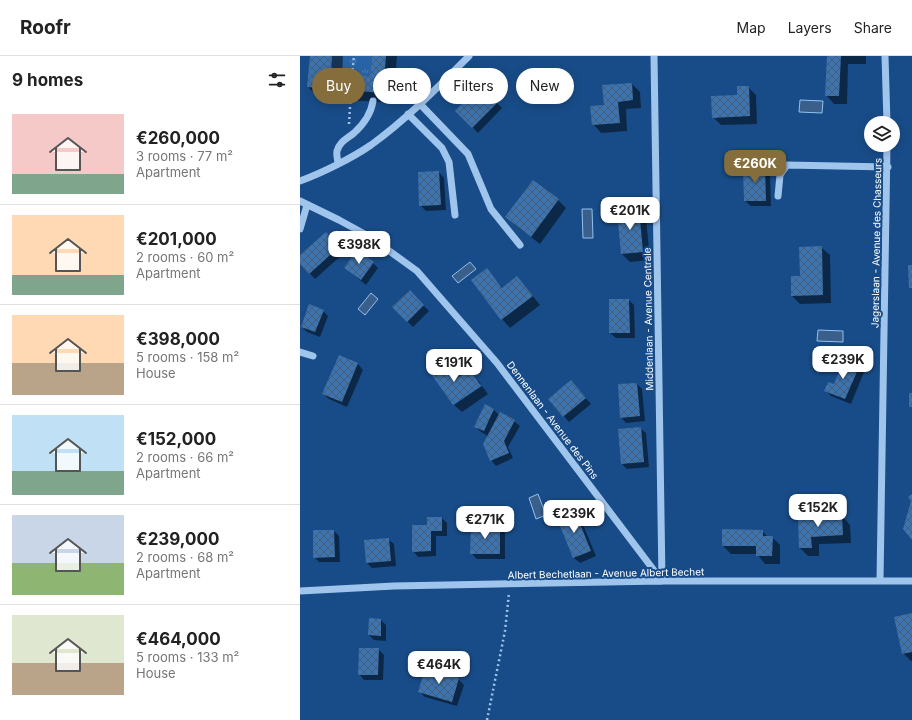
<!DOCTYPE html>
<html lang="en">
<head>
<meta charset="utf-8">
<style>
  body { margin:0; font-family:Inter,sans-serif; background:#f2f2f2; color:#222; height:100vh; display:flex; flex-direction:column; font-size:15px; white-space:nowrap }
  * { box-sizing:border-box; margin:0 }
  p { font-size:13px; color:#767676 }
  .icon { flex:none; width:22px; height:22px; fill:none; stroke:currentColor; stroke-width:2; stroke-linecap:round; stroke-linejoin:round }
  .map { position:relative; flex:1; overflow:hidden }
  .drawer { display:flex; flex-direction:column; background:#fff; width:300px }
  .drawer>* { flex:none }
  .guide { position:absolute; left:12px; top:12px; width:380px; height:36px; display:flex; gap:8px }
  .fabs { position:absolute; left:564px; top:60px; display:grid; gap:8px }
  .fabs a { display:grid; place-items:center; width:36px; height:36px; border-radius:50%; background:#fff; box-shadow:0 2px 10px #0003; font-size:20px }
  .price { position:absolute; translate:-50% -34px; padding:0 9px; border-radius:8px; background:#fff; color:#222; font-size:13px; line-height:26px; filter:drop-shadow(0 1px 2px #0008) }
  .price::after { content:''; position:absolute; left:50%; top:24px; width:12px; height:9px; margin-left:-6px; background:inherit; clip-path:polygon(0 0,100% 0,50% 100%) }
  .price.selected { background:#856e3c; color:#fff }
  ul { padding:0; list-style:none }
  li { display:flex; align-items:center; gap:12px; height:100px; padding:0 12px }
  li+li { border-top:1px solid #e0e0e0 }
  li span { display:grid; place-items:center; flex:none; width:112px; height:80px; border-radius:0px; color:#555 }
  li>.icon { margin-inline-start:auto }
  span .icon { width:48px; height:48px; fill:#fffc; stroke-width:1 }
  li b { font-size:17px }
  h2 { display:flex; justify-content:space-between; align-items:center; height:48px; padding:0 12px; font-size:17px }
  .chip { padding:0 14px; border-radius:18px; background:#fff; box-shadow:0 2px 10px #0003; font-size:14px; line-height:36px }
  .chip.selected { background:#856e3c; color:#fff }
  header { display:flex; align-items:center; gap:24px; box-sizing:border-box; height:56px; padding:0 20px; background:#fff; border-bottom:1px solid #e0e0e0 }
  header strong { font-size:19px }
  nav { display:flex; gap:22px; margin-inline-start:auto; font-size:14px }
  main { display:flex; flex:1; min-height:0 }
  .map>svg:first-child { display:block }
</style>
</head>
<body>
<header>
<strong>Roofr</strong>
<nav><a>Map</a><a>Layers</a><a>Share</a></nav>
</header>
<main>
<section class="drawer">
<h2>9 homes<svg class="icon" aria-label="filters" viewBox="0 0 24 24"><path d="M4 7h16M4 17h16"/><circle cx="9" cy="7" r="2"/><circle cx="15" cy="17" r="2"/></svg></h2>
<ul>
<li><span style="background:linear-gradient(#f6c9c9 75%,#7fa58c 0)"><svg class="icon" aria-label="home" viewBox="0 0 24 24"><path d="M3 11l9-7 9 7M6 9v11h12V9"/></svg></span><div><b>€260,000</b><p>3 rooms · 77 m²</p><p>Apartment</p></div></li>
<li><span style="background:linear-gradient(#ffd9b3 75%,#7fa58c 0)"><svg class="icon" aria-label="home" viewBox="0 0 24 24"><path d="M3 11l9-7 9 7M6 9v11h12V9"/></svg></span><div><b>€201,000</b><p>2 rooms · 60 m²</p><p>Apartment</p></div></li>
<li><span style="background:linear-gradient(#ffd9b3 60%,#b9a48a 0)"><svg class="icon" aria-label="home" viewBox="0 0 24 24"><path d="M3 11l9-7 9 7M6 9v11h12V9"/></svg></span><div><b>€398,000</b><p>5 rooms · 158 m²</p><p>House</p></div></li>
<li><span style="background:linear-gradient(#bfe0f5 70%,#7fa58c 0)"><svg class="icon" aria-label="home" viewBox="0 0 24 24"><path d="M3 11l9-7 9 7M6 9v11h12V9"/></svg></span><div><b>€152,000</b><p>2 rooms · 66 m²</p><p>Apartment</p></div></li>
<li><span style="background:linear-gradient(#c9d6e8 60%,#8fb573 0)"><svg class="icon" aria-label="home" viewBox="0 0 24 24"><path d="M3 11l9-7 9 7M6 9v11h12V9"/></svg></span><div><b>€239,000</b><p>2 rooms · 68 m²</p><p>Apartment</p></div></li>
<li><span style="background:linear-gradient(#dfe7d0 60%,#b9a48a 0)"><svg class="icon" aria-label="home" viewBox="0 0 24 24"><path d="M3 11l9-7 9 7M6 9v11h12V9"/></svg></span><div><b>€464,000</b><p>5 rooms · 133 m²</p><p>House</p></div></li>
</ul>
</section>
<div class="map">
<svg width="612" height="664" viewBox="0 0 612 664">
  <defs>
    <pattern id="grass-tufts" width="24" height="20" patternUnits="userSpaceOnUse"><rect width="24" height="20" fill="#2864a5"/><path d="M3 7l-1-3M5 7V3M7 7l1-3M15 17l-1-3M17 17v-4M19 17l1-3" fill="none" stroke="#487bb2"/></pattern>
    <pattern id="building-cross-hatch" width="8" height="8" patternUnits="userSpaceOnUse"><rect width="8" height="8" fill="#3d74af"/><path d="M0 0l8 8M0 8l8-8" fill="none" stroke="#455e79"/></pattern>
  </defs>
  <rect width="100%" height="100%" fill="#184c88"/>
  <path fill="url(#grass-tufts)" d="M32,0h40l-2,20 -39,-3z"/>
  <path fill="#395f8a" stroke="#92c1f0" d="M500,44l23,1 -1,12 -23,-1z
    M282,153h10l1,29h-10z
    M170,206l6,7 -18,14 -6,-7z
    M71,237l7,6 -13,16 -7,-6z
    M518,274l25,1v11l-26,-1z
    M238,438l8,21 -10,4 -7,-21z"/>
  <path fill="#0007" d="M11,0h32l-1,19 29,2 2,-21h24l-4,47 -74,-5 -11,-11z
    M528,0h38v8h-18l-1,40h-13l-8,-9z
    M332,28l8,8 1,16 -15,1 1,22 -26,2 -8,-9 12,-18z
    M181,31l21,21 -24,25 -21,-22z
    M448,31l8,8 1,29 -36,1 -8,-8z
    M465,112l5,6 1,32h-20l-6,-5 -1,-32z
    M139,116l5,6 2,32 -20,1 -6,-6z
    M233,125l25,19 8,8 -26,36 -25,-19 -9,-8z
    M338,153l8,9 4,42 -20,2 -8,-8z
    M31,183l13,14 -29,26 -15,-16v-6z
    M521,191l9,8 1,48 -31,1 -8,-8 9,-19z
    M73,207l5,5 -12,17 -21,-17z
    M187,214l16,18 14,-10 8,8 15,19 -30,23 -8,-9 -29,-39z
    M109,235l20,20 -16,16 -20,-20z
    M310,244h19l5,5 1,33h-19l-6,-5z
    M23,255l5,5 -8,21 -13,-5 -5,-5z
    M39,300l19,8 5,6 -16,37 -18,-8 -6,-5z
    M143,307l9,8 6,8 12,-8 11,13 -27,19z
    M559,310l5,6 -13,32 -20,-8 -5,-6z
    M271,325l20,23 -22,18 -20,-23z
    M337,328l5,5 3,32 -19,2 -5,-6z
    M182,330l6,8 -26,18 -8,-7z
    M194,354l5,5 15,6 6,5 -12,21 5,11 -17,8 -5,-6 -3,-24 -7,-4 -6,-5z
    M340,372l6,5 3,34 -22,2 -5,-5z
    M274,454l5,5 17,41 -16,7 -6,-5 -17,-41z
    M542,460l8,9 1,18 -32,1v12h-11l-8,-8 -1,-30z
    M142,462l5,5v13h-11v20l-18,1 -5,-6 15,-25z
    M200,471l5,6v26h-28l-6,-6z
    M34,475l5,5 1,26h-21l-5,-5z
    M462,475l6,6h4l8,8v19h-15l-8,-10h-26l-8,-8z
    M88,483l6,5 2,22 -24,2 -5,-5z
    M612,558v47h-1l-8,-8z
    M70,563l11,1 5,5v16l-12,-1 -5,-5z
    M78,593l6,6 -1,25h-19l-5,-6z
    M158,623l6,6 -7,21 -32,-9 -6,-6z"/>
  <path fill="url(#building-cross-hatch)" d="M10,0h22l-1,17 39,3 2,-20h14l-3,37 -76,-6z
    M527,0h14l-2,40h-14z
    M332,27l1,17 -15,2 2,21 -28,2 -2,-19 14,-1 -2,-20z
    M180,29l18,17 -26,26 -17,-17z
    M437,30h12l1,30 -38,2 -1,-22 26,-1z
    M465,111l1,34h-22l-1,-33z
    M139,115l2,34 -22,1 -1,-34z
    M233,124l26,19 -28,38 -26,-20z
    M339,152l4,44 -22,2 -4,-44z
    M26,176l13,15 -30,27 -9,-10v-9z
    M522,190l1,49 -32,1v-20h9l-1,-29z
    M57,194l17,12 -13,18 -17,-12z
    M608,209h4v23h-3z
    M187,212l15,20 15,-12 16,20 -32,24 -30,-40z
    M110,234l14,15 -17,17 -15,-15z
    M309,243h20l1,34h-21z
    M9,248l15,6 -9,22 -14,-5z
    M39,299l19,8 -16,39 -20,-8z
    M544,303l16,6 -15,34 -21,-8 4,-9 6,2z
    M144,305l12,18 14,-9 11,16 -28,19 -24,-34z
    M271,324l15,18 -23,19 -15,-18z
    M337,327l3,33 -20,2 -2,-34z
    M609,337h3v14h-3z
    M185,348l9,5 -10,22 -10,-4z
    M200,356l15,8 -11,21 5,12 -19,8 -7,-17z
    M341,371l3,35 -23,2 -3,-35z
    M612,438v46l-9,-11 8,-28 -3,-4z
    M274,453l17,42 -18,7 -17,-42z
    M542,459l1,20 -32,2 1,11h-13l-1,-31z
    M127,461h15v14h-11v20l-19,1v-27h15z
    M171,470h29v28h-30z
    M422,473l41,1v6h10l-1,20h-16v-10h-34z
    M13,474h21l1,27 -22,1z
    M89,482l2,23 -25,2 -2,-23z
    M612,557v39l-10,2 -8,-37z
    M69,562l12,1v17l-13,-1z
    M59,592h20l-1,27h-20z
    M125,613l34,9 -7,24 -34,-10z"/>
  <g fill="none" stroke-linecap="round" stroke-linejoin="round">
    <path stroke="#a0c5ed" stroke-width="2.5" stroke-dasharray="2 3" stroke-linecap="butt" d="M52,19l2,-19
      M49,68l2,-34
      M187,664l18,-89 4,-38"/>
    <path stroke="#a0c5ed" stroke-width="7" d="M354,0l8,525
      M585,0l2,67
      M120,48l48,50 23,55 29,36
      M108,58l34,34 7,14 6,53
      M38,108c0,-4 -2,-9 -1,-13 3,-10 10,-12 17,-18 10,-9 17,-19 19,-32
      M0,125c22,-8 52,-23 71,-36 36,-26 67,-58 98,-89
      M478,140l2,-21 7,-10 101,2
      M0,145l39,19 31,17 47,34 80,92 165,218
      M0,173l7,-24
      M0,296l13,4
      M580,525l7,-436
      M0,535l94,-5 268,-5h250"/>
  </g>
  <g text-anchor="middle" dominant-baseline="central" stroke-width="4" stroke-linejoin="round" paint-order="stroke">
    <g font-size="10" fill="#fff" stroke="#184c88">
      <text transform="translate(576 187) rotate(-89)">Jagerslaan - Avenue des Chasseurs</text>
      <text transform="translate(348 263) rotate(-91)">Middenlaan - Avenue Centrale</text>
      <text transform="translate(253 364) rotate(53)">Dennenlaan - Avenue des Pins</text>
      <text transform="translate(306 517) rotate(-1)">Albert Bechetlaan - Avenue Albert Bechet</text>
    </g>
  </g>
</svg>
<div class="fabs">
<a><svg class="icon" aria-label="layers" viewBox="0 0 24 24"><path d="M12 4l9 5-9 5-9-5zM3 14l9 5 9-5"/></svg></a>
</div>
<b class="price selected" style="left:455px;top:128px">€260K</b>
<b class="price" style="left:330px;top:175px">€201K</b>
<b class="price" style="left:59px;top:209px">€398K</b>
<b class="price" style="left:543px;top:324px">€239K</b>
<b class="price" style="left:154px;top:327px">€191K</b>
<b class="price" style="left:518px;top:472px">€152K</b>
<b class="price" style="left:274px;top:478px">€239K</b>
<b class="price" style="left:185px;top:484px">€271K</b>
<b class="price" style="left:139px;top:629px">€464K</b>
<div class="guide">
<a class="chip selected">Buy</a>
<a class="chip">Rent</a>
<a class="chip">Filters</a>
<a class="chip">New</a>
</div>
</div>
</main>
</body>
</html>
